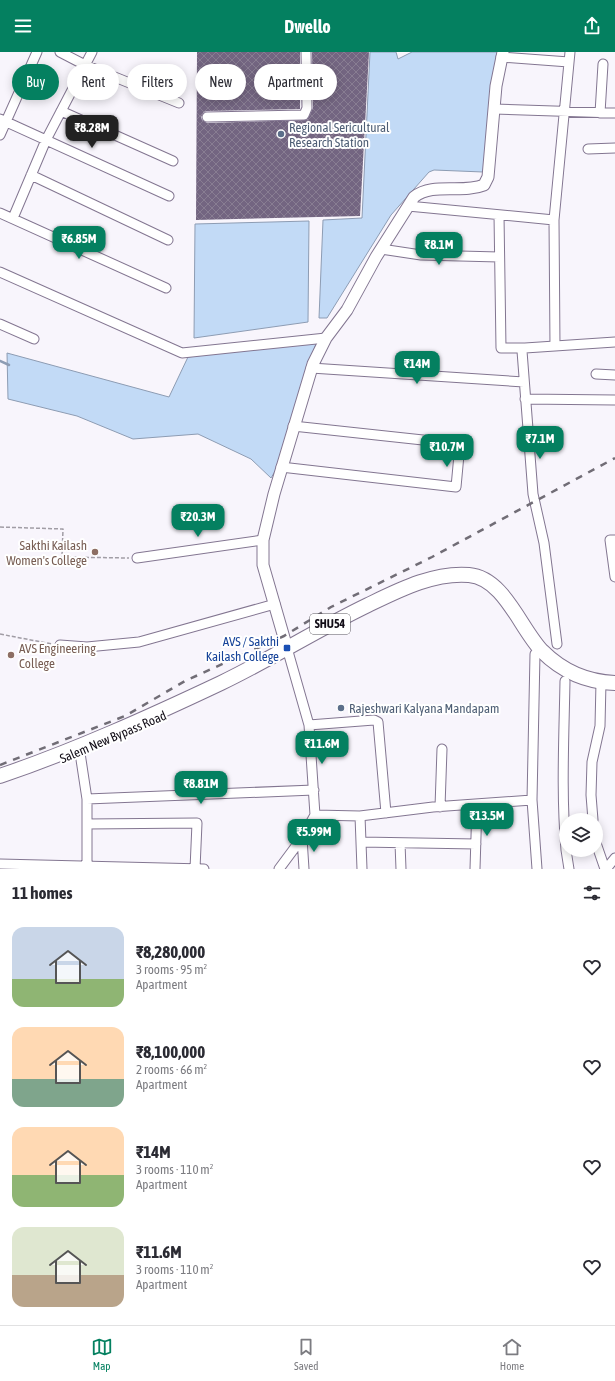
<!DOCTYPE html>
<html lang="en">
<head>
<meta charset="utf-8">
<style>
  body { margin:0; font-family:"Asap Condensed",sans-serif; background:#f2f2f3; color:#2b2b33; height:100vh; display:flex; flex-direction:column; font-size:15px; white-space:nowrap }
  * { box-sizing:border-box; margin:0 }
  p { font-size:13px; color:#7c7c81 }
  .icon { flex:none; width:22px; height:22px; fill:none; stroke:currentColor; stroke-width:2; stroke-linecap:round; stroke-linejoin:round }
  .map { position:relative; height:817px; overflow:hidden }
  .side { display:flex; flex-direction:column; background:#fff; flex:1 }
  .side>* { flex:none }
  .top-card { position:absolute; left:12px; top:12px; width:400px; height:36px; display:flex; gap:8px }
  .buttons { position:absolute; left:559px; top:761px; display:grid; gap:8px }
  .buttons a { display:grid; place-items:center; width:44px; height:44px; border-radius:50%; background:#fff; box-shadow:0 2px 10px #0003; font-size:20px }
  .price { position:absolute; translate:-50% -34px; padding:0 9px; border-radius:8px; background:#048060; color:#fff; font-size:13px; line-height:26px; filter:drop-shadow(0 1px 2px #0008) }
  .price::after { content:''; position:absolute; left:50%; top:24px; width:12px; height:9px; margin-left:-6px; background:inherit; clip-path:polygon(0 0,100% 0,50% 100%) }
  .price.selected { background:#222; color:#fff }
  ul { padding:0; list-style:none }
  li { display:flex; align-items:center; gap:12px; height:100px; padding:0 12px }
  li span { display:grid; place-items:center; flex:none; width:112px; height:80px; border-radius:12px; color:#555 }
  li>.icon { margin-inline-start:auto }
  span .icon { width:48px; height:48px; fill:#fffc; stroke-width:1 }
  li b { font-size:17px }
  h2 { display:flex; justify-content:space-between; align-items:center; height:48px; padding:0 12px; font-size:17px }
  .pill { padding:0 14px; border-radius:18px; background:#fff; box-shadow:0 2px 10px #0003; font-size:14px; line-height:36px }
  .pill.selected { background:#048060; color:#fff }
  header { display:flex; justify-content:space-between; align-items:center; height:52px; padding:0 12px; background:#048060; color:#fff; font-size:18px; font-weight:700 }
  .tab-bar { display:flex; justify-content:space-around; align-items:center; height:56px; border-top:1px solid #e1e1e2; background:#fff; font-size:11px; color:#7c7c81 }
  .tab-bar a { display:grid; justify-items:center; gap:2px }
  .tab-bar .selected { color:#048060 }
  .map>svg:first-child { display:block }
</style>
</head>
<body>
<header><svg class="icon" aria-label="menu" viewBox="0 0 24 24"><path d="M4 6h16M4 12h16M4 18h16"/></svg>Dwello<svg class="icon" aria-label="share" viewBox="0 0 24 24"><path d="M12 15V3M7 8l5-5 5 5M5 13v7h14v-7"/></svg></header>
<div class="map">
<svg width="615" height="817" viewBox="0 0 615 817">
  <defs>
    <pattern id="building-cross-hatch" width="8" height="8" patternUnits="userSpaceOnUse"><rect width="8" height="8" fill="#736581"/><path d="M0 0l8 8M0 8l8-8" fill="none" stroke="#887d92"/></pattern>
  </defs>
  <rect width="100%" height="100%" fill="#f8f5fc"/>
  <path fill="#c2daf6" stroke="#8d9cb3" d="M370,0h26l2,7 14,-7h90l-7,22 -12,98 -49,-2 -5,2 -38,43 -64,103h-8l4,-98 39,-2z
    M309,169l-1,101 -114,16 1,-114z
    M317,289l-17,47 -20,75 -9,15 -20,-19 -53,-25 -65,5 -56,-23 -69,-17 -1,-46 162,44 19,-40z"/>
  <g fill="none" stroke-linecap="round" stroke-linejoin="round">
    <path stroke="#8d9cb3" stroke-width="2.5" d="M0,309l9,4"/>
  </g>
  <path fill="url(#building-cross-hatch)" d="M197,0h103v57l-93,2 -3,1 -3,5 1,3 5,3 100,-3 6,-12 -1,-56h57l-9,164 -164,4z"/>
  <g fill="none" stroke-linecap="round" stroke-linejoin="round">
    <defs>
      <path id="minor" d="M60,0l25,13 94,38
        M501,5l68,5
        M494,57l121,4
        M61,59l112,50
        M600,61l3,-49
        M207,65l97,-2 3,-7 -1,-56
        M0,67l169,77
        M0,83l37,-83
        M588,97l27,-1
        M31,123l137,65
        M408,154l146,14
        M0,161l166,75
        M499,163l2,133h24
        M13,166l33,-78 46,-88
        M381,197l40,6 78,2
        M0,220l182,81 144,-15
        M0,272l34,15
        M555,294l-1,-126 16,-168
        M311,316l213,14
        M596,322l19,1
        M525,347l90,1
        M281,415l175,20 4,-43 -167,-18
        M615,488h-5l5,37
        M137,506l126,-18
        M557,592l-13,-101 -11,-49 -11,-143 3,-3 90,-6
        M60,593l27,2 52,-5 136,-38
        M565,629c-1,56 -4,113 1,169
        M309,673l65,-5 4,2 8,91
        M80,701l7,46v70
        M87,747l227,-9
        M532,748l5,69
        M440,755l2,-58
        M315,763l45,1 73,-9 99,-7 3,-146
        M360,764l2,53
        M593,768l-2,-25 1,-33 8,-36 1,-44
        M87,772l110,-1 -2,46
        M302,786l2,31
        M361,790l115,2
        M400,791l1,26
        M596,791l9,26
        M566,798l3,19
        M0,812l204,5
        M279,817l23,-31 13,-23 -6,-90 -22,-77
        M475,817l2,-65
        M606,817l9,-11"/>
      <path id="tertiary" d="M287,596l-24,-83v-25l11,-46 39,-130 13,-26 21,-28 29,-53 38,-60c19,-15 48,-3 70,-12l4,-8 8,-91 7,-34"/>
      <path id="primary" d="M0,724c76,-26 149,-59 221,-93 50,-24 97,-54 147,-78 31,-15 66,-33 101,-30 35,3 51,53 73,76 20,20 45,31 73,32"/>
    </defs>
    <use href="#minor" stroke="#837691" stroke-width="11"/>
    <use href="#tertiary" stroke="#837691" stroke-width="13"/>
    <use href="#primary" stroke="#837691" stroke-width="16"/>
    <path stroke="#a19da5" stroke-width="1.5" stroke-dasharray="4 2" stroke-linecap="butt" d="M0,475l63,2 -1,28 67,1
      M0,582l52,10"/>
    <use href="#minor" stroke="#fff" stroke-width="9"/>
    <use href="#tertiary" stroke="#fff" stroke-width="11"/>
    <use href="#primary" stroke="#fff" stroke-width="14"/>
    <path stroke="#716d76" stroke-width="2.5" stroke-dasharray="7 7" stroke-linecap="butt" d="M0,713l125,-49 60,-35 99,-45 47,-29 101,-50 183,-99"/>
  </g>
  <g fill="#5c6f8a" stroke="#fff" stroke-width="1.5">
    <circle cx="281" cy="82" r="4"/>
    <circle cx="341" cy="656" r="4"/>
  </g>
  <g fill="#8d6e63" stroke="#fff" stroke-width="1.5">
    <circle cx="95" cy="500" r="4"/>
    <circle cx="11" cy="603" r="4"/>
  </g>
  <rect fill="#1a4fb4" stroke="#fff" stroke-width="1.5" x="283" y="592" width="8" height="8" rx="2"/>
  <g text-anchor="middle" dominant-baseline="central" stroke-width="4" stroke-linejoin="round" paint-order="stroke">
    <rect fill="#fff" stroke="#59565d" stroke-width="1" x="310" y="562" width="40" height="20" rx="3"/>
    <g font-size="12" font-weight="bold" fill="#120d17">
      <text x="330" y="572">SHU54</text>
    </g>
    <g font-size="13" fill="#4e5e75" stroke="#fff" text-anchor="start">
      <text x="289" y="75">Regional Sericultural<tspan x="289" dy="15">Research Station</tspan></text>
      <text x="349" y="656">Rajeshwari Kalyana Mandapam</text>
    </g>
    <g font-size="13" fill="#785e54" stroke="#fff" text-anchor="end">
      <text x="87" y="493">Sakthi Kailash<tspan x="87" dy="15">Women's College</tspan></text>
      <text x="19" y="596" text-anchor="start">AVS Engineering<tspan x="19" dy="15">College</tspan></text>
    </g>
    <g font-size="13" fill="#164399" stroke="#fff" text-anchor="end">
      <text x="279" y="589">AVS / Sakthi<tspan x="279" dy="15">Kailash College</tspan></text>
    </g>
    <g font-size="13" fill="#120d17" stroke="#fff">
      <text transform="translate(113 685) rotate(-23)">Salem New Bypass Road</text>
    </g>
  </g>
</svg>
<div class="buttons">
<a><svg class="icon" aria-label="layers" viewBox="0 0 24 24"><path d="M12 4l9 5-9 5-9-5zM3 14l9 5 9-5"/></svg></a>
</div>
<b class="price selected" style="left:92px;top:97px">₹8.28M</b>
<b class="price" style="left:79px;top:208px">₹6.85M</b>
<b class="price" style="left:439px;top:214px">₹8.1M</b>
<b class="price" style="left:417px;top:333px">₹14M</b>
<b class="price" style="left:540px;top:408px">₹7.1M</b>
<b class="price" style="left:447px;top:416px">₹10.7M</b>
<b class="price" style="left:198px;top:486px">₹20.3M</b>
<b class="price" style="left:322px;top:713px">₹11.6M</b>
<b class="price" style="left:201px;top:753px">₹8.81M</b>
<b class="price" style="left:487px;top:785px">₹13.5M</b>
<b class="price" style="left:314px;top:801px">₹5.99M</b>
<div class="top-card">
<a class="pill selected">Buy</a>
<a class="pill">Rent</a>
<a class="pill">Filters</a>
<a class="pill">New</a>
<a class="pill">Apartment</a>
</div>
</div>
<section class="side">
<h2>11 homes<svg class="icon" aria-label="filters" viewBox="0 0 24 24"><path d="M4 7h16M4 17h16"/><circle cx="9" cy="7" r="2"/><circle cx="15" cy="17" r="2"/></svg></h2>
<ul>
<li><span style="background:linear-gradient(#c9d6e8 65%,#8fb573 0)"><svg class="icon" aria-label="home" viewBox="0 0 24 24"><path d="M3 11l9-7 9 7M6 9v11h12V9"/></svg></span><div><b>₹8,280,000</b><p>3 rooms · 95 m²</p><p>Apartment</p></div><svg class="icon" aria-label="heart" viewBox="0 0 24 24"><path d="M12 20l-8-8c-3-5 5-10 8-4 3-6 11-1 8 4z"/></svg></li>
<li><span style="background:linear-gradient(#ffd9b3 65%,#7fa58c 0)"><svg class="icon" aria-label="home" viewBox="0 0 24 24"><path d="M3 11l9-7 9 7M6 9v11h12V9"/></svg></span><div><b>₹8,100,000</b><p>2 rooms · 66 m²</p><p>Apartment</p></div><svg class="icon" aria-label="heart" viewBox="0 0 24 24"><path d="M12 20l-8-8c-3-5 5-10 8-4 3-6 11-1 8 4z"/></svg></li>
<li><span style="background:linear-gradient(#ffd9b3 60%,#8fb573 0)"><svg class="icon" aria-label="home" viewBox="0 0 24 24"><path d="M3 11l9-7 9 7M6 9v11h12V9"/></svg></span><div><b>₹14M</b><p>3 rooms · 110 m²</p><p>Apartment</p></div><svg class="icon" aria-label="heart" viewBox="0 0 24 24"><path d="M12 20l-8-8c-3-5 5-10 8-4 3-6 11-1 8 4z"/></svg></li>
<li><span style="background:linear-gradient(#dfe7d0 60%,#b9a48a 0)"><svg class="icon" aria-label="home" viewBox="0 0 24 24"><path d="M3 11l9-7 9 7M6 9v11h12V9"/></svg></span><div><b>₹11.6M</b><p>3 rooms · 110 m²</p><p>Apartment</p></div><svg class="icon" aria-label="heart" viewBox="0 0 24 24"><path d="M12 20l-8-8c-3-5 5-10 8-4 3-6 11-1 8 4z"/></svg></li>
</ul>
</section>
<nav class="tab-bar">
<a class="selected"><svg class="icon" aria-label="map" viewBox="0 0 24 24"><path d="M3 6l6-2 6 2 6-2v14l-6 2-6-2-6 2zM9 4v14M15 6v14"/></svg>Map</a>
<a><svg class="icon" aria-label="saved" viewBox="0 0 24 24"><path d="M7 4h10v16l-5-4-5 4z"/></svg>Saved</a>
<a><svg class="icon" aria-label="home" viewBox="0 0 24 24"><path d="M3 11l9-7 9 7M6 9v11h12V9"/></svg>Home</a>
</nav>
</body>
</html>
